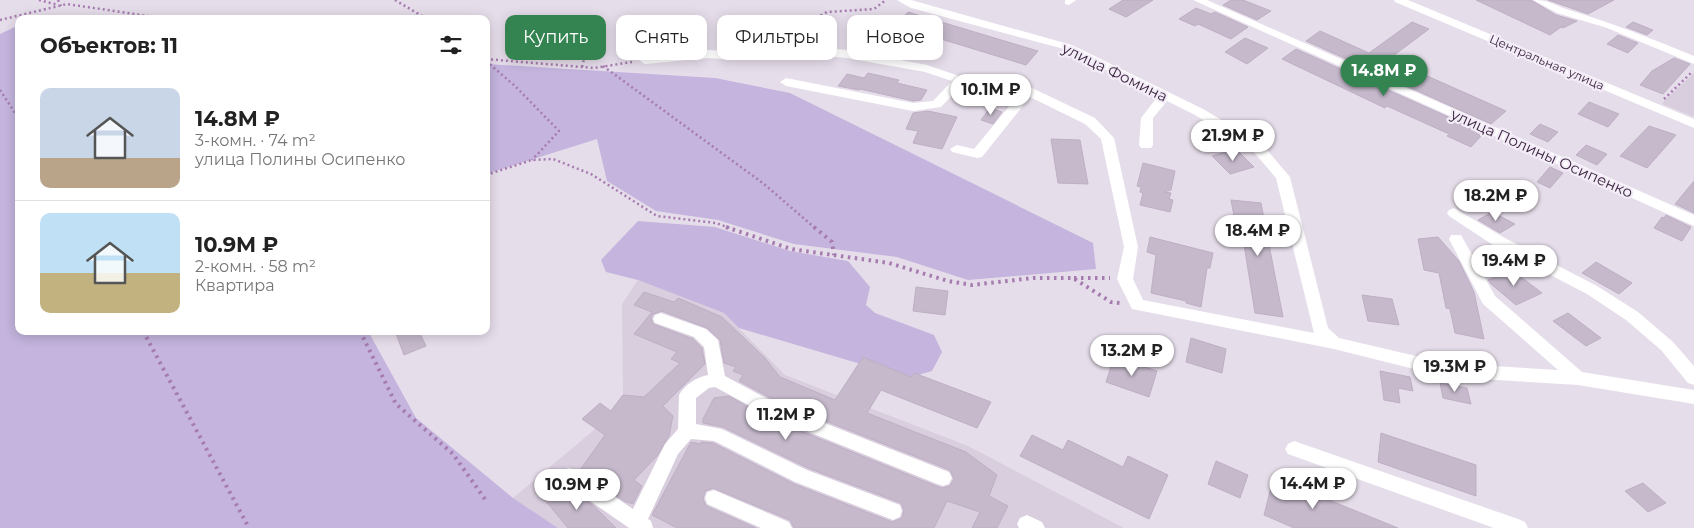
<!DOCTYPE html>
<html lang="ru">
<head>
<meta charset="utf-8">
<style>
  body { margin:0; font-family:Montserrat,sans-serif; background:#f2f2f2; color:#222; height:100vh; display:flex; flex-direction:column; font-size:19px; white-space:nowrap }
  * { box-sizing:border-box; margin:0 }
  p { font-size:16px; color:#767676 }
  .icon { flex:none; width:28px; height:28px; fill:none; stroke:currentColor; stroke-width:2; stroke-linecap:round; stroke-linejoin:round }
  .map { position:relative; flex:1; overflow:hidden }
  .drawer { position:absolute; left:15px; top:15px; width:475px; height:320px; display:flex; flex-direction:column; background:#fff; border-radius:10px; box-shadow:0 2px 12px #0003 }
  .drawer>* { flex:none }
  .guide { position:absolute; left:505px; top:15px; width:475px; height:45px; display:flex; gap:10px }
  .price { position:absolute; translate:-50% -42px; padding:0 11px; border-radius:18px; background:#fff; color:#222; font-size:16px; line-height:32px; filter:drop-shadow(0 1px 2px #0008) }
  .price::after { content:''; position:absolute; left:50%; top:30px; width:15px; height:11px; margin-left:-8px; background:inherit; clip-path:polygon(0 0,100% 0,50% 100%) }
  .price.active { background:#348451; color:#fff }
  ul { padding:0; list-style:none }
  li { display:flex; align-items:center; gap:15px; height:125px; padding:0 25px }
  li+li { border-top:1px solid #e0e0e0 }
  li span { display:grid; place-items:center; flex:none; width:140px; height:100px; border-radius:10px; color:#555 }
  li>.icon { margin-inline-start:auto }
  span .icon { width:60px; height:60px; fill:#fffc; stroke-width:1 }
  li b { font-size:21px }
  h2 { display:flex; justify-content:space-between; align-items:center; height:60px; padding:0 25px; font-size:21px }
  .chip { padding:0 18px; border-radius:10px; background:#fff; box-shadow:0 2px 12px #0003; font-size:18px; line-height:45px }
  .chip.active { background:#348451; color:#fff }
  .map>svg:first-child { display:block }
</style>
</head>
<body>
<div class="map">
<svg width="1694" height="528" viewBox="0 0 1694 528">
  <rect width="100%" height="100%" fill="#e6ddea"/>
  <path fill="#d9cede" d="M1694,73v44l-32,-13 3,-4z
    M638,280l86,33 61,62 183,71 156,82h-566l-45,-30 81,-68 29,-35 -1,-91z"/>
  <path fill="#c4b4de" d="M19,25v306h349l48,87 97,80 45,30h-558v-494z
    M486,64l229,14 75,15 303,150 3,26 -128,11 -71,-23 -103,-13 -76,-24 -62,-9 -49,-30 -10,-42 -111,35z
    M638,221l77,6 75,24 58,10 22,26 -4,18 9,8 59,22 8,17 -10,19 -24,7 -169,-50 -15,-15 -86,-33 -32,-8 -5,-12z"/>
  <path fill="#c5b9cb" stroke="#beafc4" d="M1123,0h30l-27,17 -17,-8z
    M1231,0h12l28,11 -14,9 -34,-15z
    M1476,0h55l25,15 21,6 -14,7 -2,-1 -11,8z
    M1548,0h66l-26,14z
    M1196,8l15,6 4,-2 33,15 -17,12 -33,-15 -3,2 -16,-7z
    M908,12l130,39 -12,14 -131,-40z
    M1412,22l17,7 -40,30 117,52 -15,13 -185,-83 14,-10 49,22z
    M1633,22l20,8 -6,5 -21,-8z
    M1618,35l20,8 -10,10 -21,-9z
    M1245,38l23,10 -21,16 -22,-12z
    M1296,49l186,83 -4,3 3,1 -10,11 -24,-11 2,-2 -62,-28 -2,2 -103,-49z
    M1674,58l16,6 -27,30 -23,-9 12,-14z
    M868,73l31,7 -2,3 30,7 -6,10 -8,1 -53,-12 -1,1 -21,-4 9,-12 17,4z
    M1589,102l30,12 -11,13 -30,-13z
    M990,108l12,4 -9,12 -12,-4z
    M928,111l29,6 -15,32 -29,-6 5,-12 -12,-2 7,-16z
    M1540,124l18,8 -10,10 -18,-8z
    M1649,126l27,9 -29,33 -27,-12z
    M1051,139l29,1 8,44 -30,-1z
    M1586,145l21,9 -10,11 -21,-10z
    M1236,149l18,18 -24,7 -18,-18z
    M1143,163l32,8 -4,19 -7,2 7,1 -2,6 4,1 -3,12 -30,-7 3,-12 -3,-1 1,-5 -4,-1z
    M1550,167l13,6 -13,15 -13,-6z
    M1694,181v32l-19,-9z
    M1231,200l30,3 22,114 -28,-4 -13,-81h-5z
    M1492,212l23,12 -15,9 -22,-13z
    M1666,215l25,12 -9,14 -28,-13 8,-11 2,1z
    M1150,237l63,16 -3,15h-3l-6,39 -15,-4v-2l-35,-8 5,-38 -9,-3z
    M1438,237l21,24 15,31 10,47 -29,-6 -5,-24 -4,-1 -7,-35 -15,-3 -6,-31z
    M1596,262l36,21 -13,11 -37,-21z
    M1512,270l30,23 -26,12 -25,-21 -3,-4z
    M916,287l32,4 -3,24 -32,-4z
    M644,292l30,10 4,-4 44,19 43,41 15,19 55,23 28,-43 48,20 3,-4 77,29 -14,26 -96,-38 -14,23 99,39 31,23 -8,21 19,10 -11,22h-25l8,-16 -33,-11 -13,27h-140l-4,-8 -77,-32 -8,3 -2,8 3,7 50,22h-79l-25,-13 39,-73 10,2v-2l12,1 81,41 98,38 10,-4 2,-8 -3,-7 -93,-35 -85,-41 -20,-4v-4l11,-21 15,-2 37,21 170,69 6,2 8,-2 4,-7 -4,-9 -170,-67 -41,-22 4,-6 -10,-4 3,-4 -12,-4 -4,-23 -13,-12 -45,-17 -9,3 -2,4 2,6 40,15 9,9 3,16 -42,42 10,10 -4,20 -12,20 -23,24 8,6 -9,18 -9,-3 -25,-17 10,-3 -29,-11 25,-35 -23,-16 18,-16 11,8 12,-16 21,2 36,-34 -9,-4 6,-7 -43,-18 18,-22 -18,-7z
    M1362,295l30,4 7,26 -31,-4z
    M1568,313l33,25 -15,8 -33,-25z
    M395,331h24l7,15 -22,9z
    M1191,338l35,11 -4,24 -36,-11z
    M1114,357l43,14 -8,26 -43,-15z
    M1380,371l30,6 3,14 -15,-3 2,15 -16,-3z
    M1440,383l27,5 4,16 -28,-6z
    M1381,433l95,32v31l-98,-34z
    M1032,435l31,15 5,-10 55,27 5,-11 40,19 -19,44 -129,-63z
    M1216,461l32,14 -8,23 -32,-14z
    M1274,476l45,20 79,32h-104l-30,-13z
    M1643,483l23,20 -18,9 -23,-21z
    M558,489l7,6 9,-3 20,14 22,22h-48l-24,-29z"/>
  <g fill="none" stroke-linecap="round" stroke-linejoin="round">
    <path stroke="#a67bb0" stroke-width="2.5" stroke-dasharray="2 3" stroke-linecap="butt" d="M39,0l19,5
      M58,0l3,6
      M395,0l32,19
      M0,20l67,-16 101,15
      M796,40l20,-22 11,-6 47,-3 12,-9
      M486,59l108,9 38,-6
      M486,61l29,25 44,45 -27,29
      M603,66l161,118 51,44
      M582,67l2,-8 4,-2
      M0,90l19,29
      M1664,99l28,-27
      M486,175l46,-15 21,-1 38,15 66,42 59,7 14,5"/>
    <path stroke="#a67bb0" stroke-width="4" stroke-dasharray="2.5 4.5" stroke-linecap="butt" d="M726,227l65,22 98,14 59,18 24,4 61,-7h40l38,24 9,1
      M814,227l18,15 2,13
      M1074,278h36
      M143,331l106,197
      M360,331l36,73 57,50 34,48"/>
    <path fill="#fff" fill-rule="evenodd" d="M897,0h14l161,45 131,64 59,35 28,33 38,151 11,10 107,25 112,7 -75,-66 -34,-65 2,-4h10l34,61 87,76 112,18v14l-116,-19 -132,-8 -112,-28 -202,-40 -15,-30 7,-32 -23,-108 -16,-15 -55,-27 -48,60 -5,1 -25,-6 -2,-3 7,-4 17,4 46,-56 -57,-9 -22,23 -28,4 -127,-25 -6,-4 6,-4 127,25 20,-2 19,-20 -27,-9 -78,-14 -31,-3 -81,5 -26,-2 -64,6 -6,-4 6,-4 64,-6 26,2 81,-5 31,3 80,15 35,12 70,11 63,30 19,20 24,109 -5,32 10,21 171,33 -38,-155 -24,-28 -57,-35 -28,-14 -14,17v27l-2,3h-10l-2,-3 2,-27 17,-22 -94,-47 -153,-41z
      M1065,0h11l-7,5 -4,-1z
      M1193,0h14l487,215v11z
      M1394,0h14l286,119v9l-299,-126z
      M1533,0c17,0 21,5 36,10 43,13 84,29 125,46v8l-87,-36 -50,-15z
      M1454,208l49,29 94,49 41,26 35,30 21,24v19l-6,-2 -27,-33 -35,-30 -39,-26 -94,-49 -44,-29 -2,-3 2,-3z
      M661,313l45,16 12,11 7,36 54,29 170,67 3,6 -3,6 -6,2 -6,-2 -170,-69 -52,-28 -6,1 -13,10v26l26,5 85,41 93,35 2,6 -2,6 -7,3 -98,-38 -81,-41 -23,-2 -13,15 -30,65 3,2 2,7h-24l-66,-46 -3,-6 3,-6 6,-2 6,2 58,39 32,-65 13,-15 1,-34c5,-10 18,-18 29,-20l-4,-28 -10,-10 -39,-14 -2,-4 2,-4z
      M1294,441l224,78 7,3 3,6h-34l-206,-74 -3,-5 3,-5z
      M714,490l75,32 3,6h-31l-54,-24 -2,-6 2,-6z
      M1027,515l15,7 3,6h-26l-2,-4 3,-6z"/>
  </g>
  <g text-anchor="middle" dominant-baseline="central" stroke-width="4.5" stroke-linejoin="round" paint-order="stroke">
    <g font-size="12" fill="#361e3b" stroke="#f3edf7">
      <text transform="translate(1547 62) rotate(23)">Центральная улица</text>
    </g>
    <g font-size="15" fill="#361e3b" stroke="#f3edf7">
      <text transform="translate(1115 72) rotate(26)">улица Фомина</text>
      <text transform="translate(1542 153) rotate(24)">улица Полины Осипенко</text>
    </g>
  </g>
</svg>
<b class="price active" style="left:1384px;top:97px">14.8M ₽</b>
<b class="price" style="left:991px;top:116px">10.1M ₽</b>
<b class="price" style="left:1233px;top:162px">21.9M ₽</b>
<b class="price" style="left:1496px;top:222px">18.2M ₽</b>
<b class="price" style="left:1258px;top:257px">18.4M ₽</b>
<b class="price" style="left:1514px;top:287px">19.4M ₽</b>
<b class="price" style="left:1132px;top:377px">13.2M ₽</b>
<b class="price" style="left:1455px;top:393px">19.3M ₽</b>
<b class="price" style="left:786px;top:441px">11.2M ₽</b>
<b class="price" style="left:1313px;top:510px">14.4M ₽</b>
<b class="price" style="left:577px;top:511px">10.9M ₽</b>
<div class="guide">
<a class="chip active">Купить</a>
<a class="chip">Снять</a>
<a class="chip">Фильтры</a>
<a class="chip">Новое</a>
</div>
<section class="drawer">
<h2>Объектов: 11<svg class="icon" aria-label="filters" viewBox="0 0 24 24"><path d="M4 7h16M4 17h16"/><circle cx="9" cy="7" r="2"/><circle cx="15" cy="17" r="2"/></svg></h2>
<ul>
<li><span style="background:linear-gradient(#c9d6e8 70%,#b9a48a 0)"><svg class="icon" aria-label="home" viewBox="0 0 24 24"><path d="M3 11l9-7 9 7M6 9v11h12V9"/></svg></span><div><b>14.8M ₽</b><p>3-комн. · 74 m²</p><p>улица Полины Осипенко</p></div></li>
<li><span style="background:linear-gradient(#bfe0f5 60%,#c2b280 0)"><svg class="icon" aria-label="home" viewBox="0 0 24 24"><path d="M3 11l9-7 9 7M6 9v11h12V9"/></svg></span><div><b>10.9M ₽</b><p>2-комн. · 58 m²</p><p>Квартира</p></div></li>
</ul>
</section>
</div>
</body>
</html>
